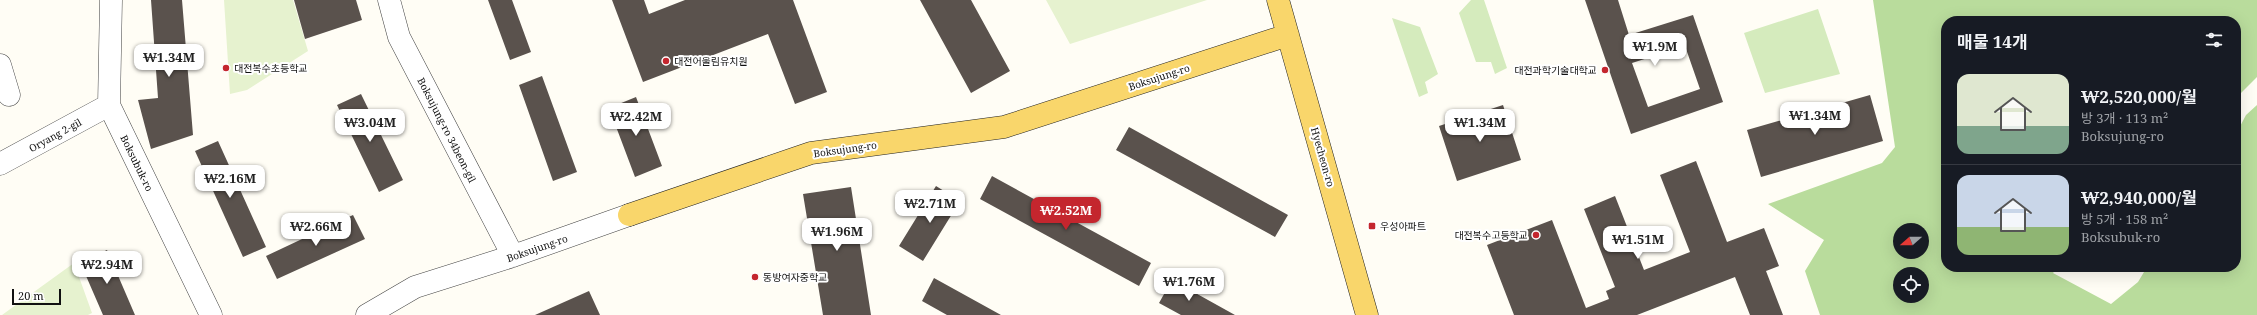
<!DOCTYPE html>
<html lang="ko">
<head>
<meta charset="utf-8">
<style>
  body { margin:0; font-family:"Noto Serif","Noto Sans KR",serif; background:#242831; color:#f1f3f6; height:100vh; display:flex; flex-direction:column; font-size:15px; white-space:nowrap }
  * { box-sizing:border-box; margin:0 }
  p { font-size:13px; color:#9ea1a6 }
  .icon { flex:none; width:22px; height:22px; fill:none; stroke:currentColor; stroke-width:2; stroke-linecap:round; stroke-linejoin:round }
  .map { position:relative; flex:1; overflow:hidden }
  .panel { position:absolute; left:1941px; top:16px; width:300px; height:256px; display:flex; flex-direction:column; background:#171b24; border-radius:16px; box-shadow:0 4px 16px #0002 }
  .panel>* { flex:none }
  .needle { width:26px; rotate:249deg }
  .tools { position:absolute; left:1893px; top:223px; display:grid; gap:8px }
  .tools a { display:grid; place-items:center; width:36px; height:36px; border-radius:50%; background:#171b24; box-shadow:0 4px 16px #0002; font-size:20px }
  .scale { position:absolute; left:12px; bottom:10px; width:49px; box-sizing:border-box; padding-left:4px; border:2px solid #111; border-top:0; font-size:11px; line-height:14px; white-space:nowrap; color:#111; -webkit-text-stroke:3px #fff; paint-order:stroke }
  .price { position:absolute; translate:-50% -34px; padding:0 9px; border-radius:8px; background:#fff; color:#222; font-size:13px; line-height:26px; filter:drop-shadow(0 1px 2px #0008) }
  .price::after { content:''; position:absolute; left:50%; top:24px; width:12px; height:9px; margin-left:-6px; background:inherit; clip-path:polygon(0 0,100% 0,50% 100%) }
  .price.selected { background:#c4262e; color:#fff }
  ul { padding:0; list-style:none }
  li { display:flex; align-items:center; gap:12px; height:100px; padding:0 16px }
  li+li { border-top:1px solid #363941 }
  li span { display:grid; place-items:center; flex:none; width:112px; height:80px; border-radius:12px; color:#555 }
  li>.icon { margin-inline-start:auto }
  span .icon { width:48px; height:48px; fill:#fffc; stroke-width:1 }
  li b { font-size:17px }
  h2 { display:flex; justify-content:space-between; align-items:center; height:48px; padding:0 16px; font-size:17px }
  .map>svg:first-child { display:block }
</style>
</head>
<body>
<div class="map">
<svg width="2257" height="315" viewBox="0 0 2257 315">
  <rect width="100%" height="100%" fill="#fffdf5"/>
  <path fill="#d5ebbd" d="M1471,0h13l23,68 -12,6 -4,-12h-15l-17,-49z
    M1818,9l22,65 -75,19 -21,-60z
    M1392,18l28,9 18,47 -13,8 3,11 -9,4z"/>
  <path fill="#b9dc9c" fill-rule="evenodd" d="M1873,0h384v77l-21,21v-77h-290v246h112l-5,6 58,31 27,-22 9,-15h89v-133l10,-19 11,-10v210h-437l-15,-44 19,-31 -56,-36 114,-41 13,-16zM1900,230h22v22h-22zM1900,274h22v22h-22z"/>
  <path fill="#e6f2cf" d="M224,0h69l15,51 -61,39 -17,4z
    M1046,0h161l-137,44z
    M74,263l18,50 -4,2h-86z"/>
  <path fill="#5a524d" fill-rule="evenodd" d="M151,0h31l11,135 -42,14 -13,-49 20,-2z
    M294,0h62l6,20 -57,19z
    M488,0h24l19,52 -21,8z
    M612,0h32l5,14 36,-14h108l34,92 -32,12 -27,-70 -125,48z
    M920,0h51l39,71 -39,22z
    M1585,0h33l11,35 64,-20 30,87 -92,32zM1685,46l15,43 -52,18 -16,-44z
    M542,76l35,96 -24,9 -34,-96z
    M361,94l42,86 -24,12 -42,-87z
    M1870,95l13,46 -122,36 -14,-47z
    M636,97l26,69 -27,11 -26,-69z
    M1503,105l18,55 -64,21 -18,-55z
    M1129,127l159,88 -13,22 -159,-87z
    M218,141l48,106 -23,10 -48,-106z
    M1696,161l31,81 37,-14 15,38 -13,5 17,44h-33l-15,-38 -98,38h-123l-27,-70 65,-25 34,88 23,-9 -3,-8 9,-4 -31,-78 31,-13 29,74 46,-18 -30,-77z
    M992,176l159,87 -12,23 -159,-87z
    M936,186l24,15 -37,60 -24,-15z
    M851,187l20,128h-48l-20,-121z
    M353,215l12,24 -88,40 -11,-23z
    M107,250l28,65h-32l-23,-53z
    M934,278l67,37h-54l-25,-14z
    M1172,280l63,35h-54l-22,-12z
    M589,291l11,24h-65z"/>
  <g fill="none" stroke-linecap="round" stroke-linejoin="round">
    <defs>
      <path id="minor" d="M111,0l-2,105 102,210
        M389,0l10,37 114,219
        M0,65l9,30
        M0,164l109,-59
        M367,315l48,-28 98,-31 116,-41"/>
      <path id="major" d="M1278,0l89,315
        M629,215l182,-62 193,-26 284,-92"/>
    </defs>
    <use href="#minor" stroke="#444" stroke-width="23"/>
    <use href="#major" stroke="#222" stroke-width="23"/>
    <use href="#minor" stroke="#fff" stroke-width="22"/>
    <use href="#major" stroke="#f9d66b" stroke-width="22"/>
  </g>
  <g fill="#c4262e" stroke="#fff" stroke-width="1.5">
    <circle cx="666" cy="61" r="4"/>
    <circle cx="226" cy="68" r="4"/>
    <circle cx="1605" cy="70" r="4"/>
    <rect x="1368" y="222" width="8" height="8" rx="2"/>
    <circle cx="1536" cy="235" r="4"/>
    <circle cx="755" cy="277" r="4"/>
  </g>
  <g text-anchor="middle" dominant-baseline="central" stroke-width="4" stroke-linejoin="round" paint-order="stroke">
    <g font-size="10" fill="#111" stroke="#fff" text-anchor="start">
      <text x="674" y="61">대전어울림유치원</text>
      <text x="234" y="68">대전복수초등학교</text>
      <text x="1597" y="70" text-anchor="end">대전과학기술대학교</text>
      <text x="1380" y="226">우성아파트</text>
      <text x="1528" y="235" text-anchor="end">대전복수고등학교</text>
      <text x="763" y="277">동방여자중학교</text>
    </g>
    <g font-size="10" fill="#111" stroke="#fff">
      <text transform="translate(1159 77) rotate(-18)">Boksujung-ro</text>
      <text transform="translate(447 130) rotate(63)">Boksujung-ro 34beon-gil</text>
      <text transform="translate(55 135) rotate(-29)">Oryang 2-gil</text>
      <text transform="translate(845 149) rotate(-8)">Boksujung-ro</text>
      <text transform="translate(1323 157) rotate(74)">Hyecheon-ro</text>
      <text transform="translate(137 163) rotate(64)">Boksubuk-ro</text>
      <text transform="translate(537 248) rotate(-19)">Boksujung-ro</text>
    </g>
  </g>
</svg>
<div class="tools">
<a><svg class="needle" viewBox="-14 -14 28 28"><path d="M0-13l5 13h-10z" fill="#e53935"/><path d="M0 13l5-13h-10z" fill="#9ea1a6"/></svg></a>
<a><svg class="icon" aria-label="locate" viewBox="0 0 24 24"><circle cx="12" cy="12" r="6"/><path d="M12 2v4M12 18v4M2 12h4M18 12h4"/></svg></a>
</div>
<div class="scale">20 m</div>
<b class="price" style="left:1655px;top:67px">₩1.9M</b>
<b class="price" style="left:169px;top:78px">₩1.34M</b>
<b class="price" style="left:1815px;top:136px">₩1.34M</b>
<b class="price" style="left:636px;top:137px">₩2.42M</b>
<b class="price" style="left:370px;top:143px">₩3.04M</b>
<b class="price" style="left:1480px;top:143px">₩1.34M</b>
<b class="price" style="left:230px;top:199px">₩2.16M</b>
<b class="price" style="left:930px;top:224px">₩2.71M</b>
<b class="price selected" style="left:1066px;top:231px">₩2.52M</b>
<b class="price" style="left:316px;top:247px">₩2.66M</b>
<b class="price" style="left:837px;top:252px">₩1.96M</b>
<b class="price" style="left:1638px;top:260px">₩1.51M</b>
<b class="price" style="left:107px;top:285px">₩2.94M</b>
<b class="price" style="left:1189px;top:302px">₩1.76M</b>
<section class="panel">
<h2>매물 14개<svg class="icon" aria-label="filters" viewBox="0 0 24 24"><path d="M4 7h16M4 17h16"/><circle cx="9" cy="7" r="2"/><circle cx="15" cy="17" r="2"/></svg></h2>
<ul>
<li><span style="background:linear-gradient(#dfe7d0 65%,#7fa58c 0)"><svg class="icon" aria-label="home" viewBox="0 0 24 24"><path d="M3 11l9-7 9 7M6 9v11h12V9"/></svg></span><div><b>₩2,520,000/월</b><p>방 3개 · 113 m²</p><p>Boksujung-ro</p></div></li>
<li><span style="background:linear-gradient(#c9d6e8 65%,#8fb573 0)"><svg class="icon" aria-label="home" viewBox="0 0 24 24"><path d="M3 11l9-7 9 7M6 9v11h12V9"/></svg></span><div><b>₩2,940,000/월</b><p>방 5개 · 158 m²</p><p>Boksubuk-ro</p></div></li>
</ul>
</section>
</div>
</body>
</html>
